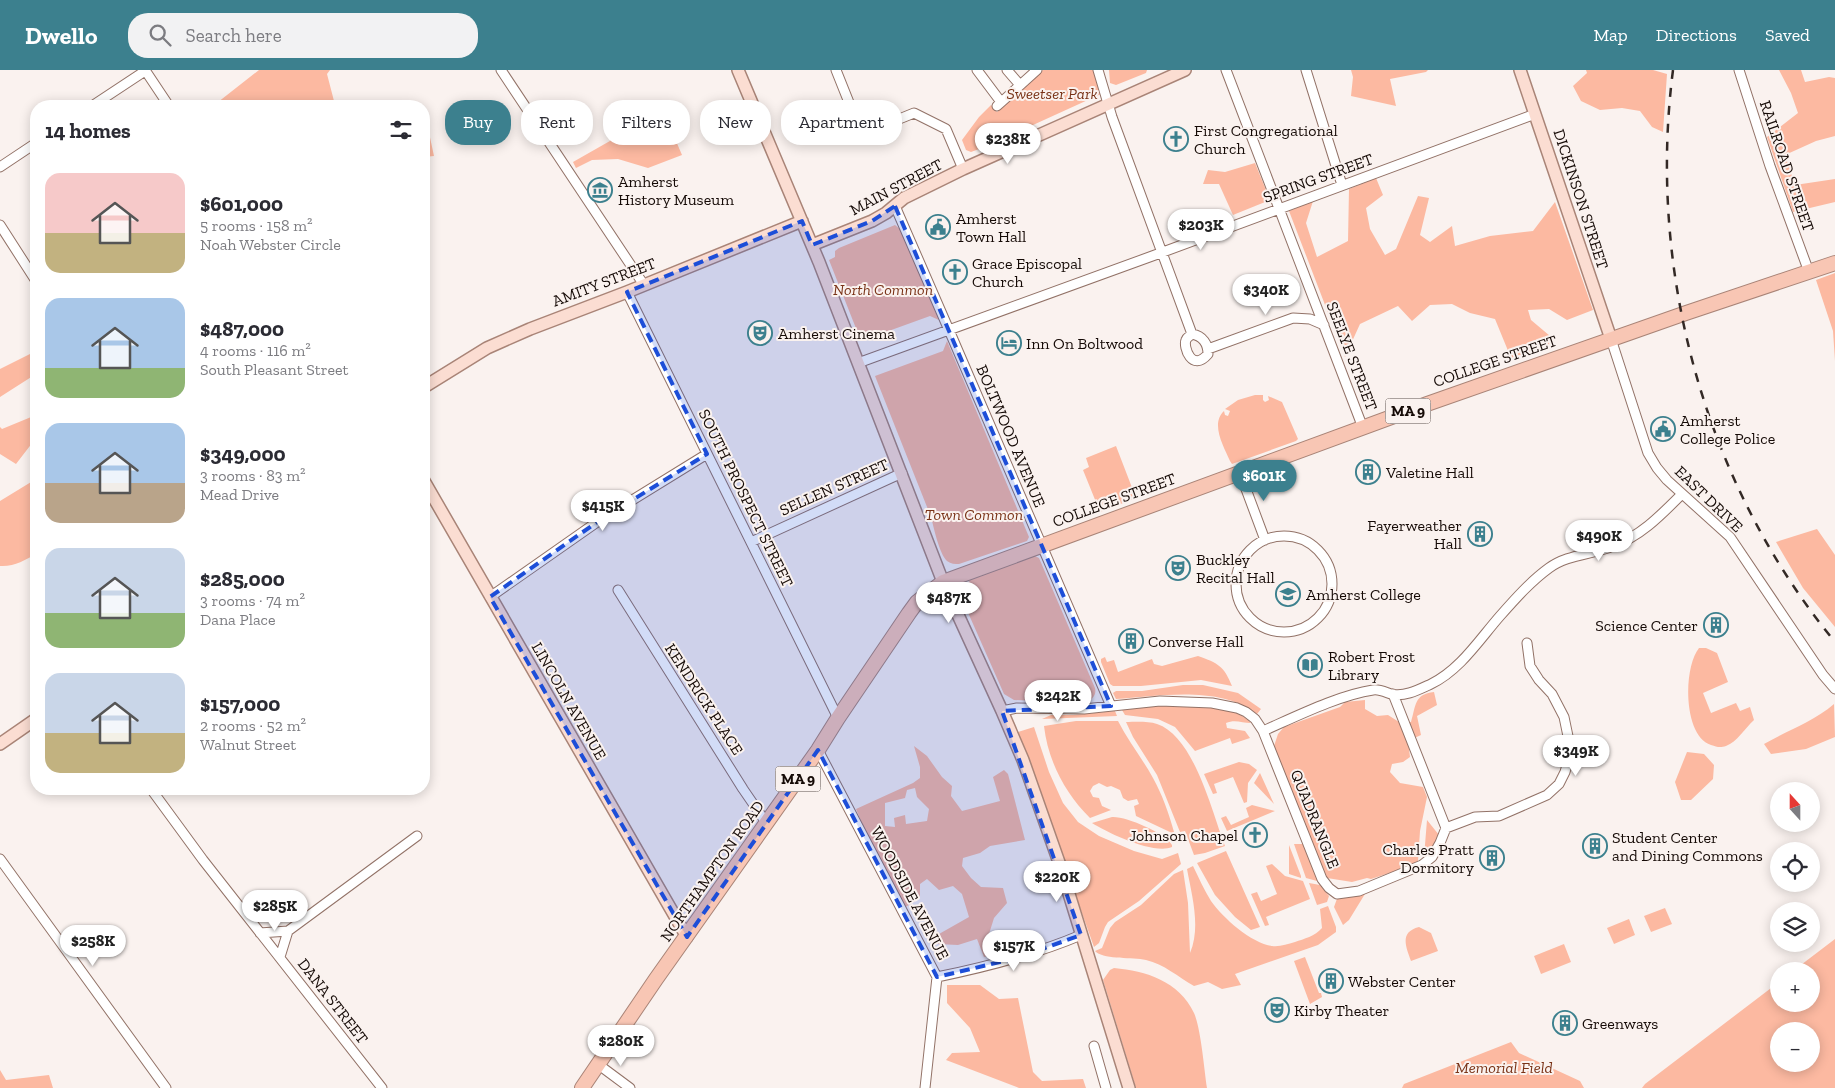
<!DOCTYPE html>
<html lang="en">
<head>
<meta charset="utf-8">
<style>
  body { margin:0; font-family:"Zilla Slab",serif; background:#f2f2f3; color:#2b2b33; height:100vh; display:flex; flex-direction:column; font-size:19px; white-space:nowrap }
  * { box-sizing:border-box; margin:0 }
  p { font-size:16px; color:#7c7c81 }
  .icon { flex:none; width:28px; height:28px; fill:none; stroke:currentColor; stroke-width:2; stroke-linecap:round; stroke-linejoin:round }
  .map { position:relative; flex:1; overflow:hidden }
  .sheet { position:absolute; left:30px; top:30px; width:400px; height:695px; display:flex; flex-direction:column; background:#fff; border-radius:20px; box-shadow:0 2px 12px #0003 }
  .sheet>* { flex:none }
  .top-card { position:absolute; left:445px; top:30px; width:475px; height:45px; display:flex; gap:10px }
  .needle { width:32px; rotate:339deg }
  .fabs { position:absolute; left:1770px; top:712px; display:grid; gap:10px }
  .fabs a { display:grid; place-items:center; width:50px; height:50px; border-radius:50%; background:#fff; box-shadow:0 2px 12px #0003; font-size:25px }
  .price { position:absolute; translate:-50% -42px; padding:0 11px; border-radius:18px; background:#fff; color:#222; font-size:16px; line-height:32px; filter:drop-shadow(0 1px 2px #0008) }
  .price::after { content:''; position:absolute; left:50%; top:30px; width:15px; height:11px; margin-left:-8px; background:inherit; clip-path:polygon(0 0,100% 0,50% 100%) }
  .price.on { background:#3c808e; color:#fff }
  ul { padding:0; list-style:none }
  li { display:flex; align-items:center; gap:15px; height:125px; padding:0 15px }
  li span { display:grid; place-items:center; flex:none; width:140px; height:100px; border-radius:15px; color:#555 }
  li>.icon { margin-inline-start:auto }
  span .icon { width:60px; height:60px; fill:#fffc; stroke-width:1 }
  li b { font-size:21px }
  h2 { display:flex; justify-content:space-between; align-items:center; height:60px; padding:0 15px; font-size:21px }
  .chip { padding:0 18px; border-radius:20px; background:#fff; box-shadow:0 2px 12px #0003; font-size:18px; line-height:45px }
  .chip.on { background:#3c808e; color:#fff }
  header { display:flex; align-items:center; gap:30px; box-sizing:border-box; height:70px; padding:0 25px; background:#3c808e; color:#fff }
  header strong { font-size:24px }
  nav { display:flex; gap:28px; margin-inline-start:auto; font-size:18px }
  .search { width:350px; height:45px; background:#f2f2f3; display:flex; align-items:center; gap:12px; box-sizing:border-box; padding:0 18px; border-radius:20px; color:#7c7c81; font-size:19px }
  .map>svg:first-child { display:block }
</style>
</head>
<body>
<header>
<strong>Dwello</strong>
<div class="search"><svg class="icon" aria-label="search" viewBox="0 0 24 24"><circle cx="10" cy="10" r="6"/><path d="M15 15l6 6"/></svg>Search here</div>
<nav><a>Map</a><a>Directions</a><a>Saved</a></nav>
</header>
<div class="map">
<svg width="1835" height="1018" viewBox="0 0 1835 1018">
  <rect width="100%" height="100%" fill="#faf2ef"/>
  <path fill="#fcb9a1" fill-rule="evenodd" d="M259,0h71l-3,4 7,27 6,5h-82l-6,-3 -14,3h-25z
    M1043,0h50l8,24 -114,52 -16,6 -5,-2 -4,-10 17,-23 12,-12 6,7z
    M1109,0h38l-1,3 -30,12 -6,-2z
    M1351,0h77l-2,2 -36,7 6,27 -45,-10 2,-19z
    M1586,0h67l14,4 -4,58 -11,-5 -12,-16 -18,-3 -22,2 -19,-9 -8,-15 14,-13z
    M1779,0h22l4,12 24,-5 6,1v58l-19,5 -31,14 10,30 40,-6v23l-42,10 -26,-75 31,-24 -7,-20z
    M646,42l18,27 9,-5 9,21 -34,13 -30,-9 -26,1 -16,8 -3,-6 58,-33z
    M424,58h4l6,28 -10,1z
    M1255,93l15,37 -37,15 -14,-31h-16l5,-14 17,2z
    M1376,108l7,17 -17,13 4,21 15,26 11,-6 22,-53 11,2 -9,37 10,7 22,-16 3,20 35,-10 43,-5 22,-29 38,108 -26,10 -18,-11 -21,1 3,10 19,16 -1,10 -38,12 -16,-39 -25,-6 -18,-9 -22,1 -18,16 -14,-15 -38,18 -15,33 -56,-146 24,-10 -7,22 11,34 31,-16 1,-52z
    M895,155l5,4 39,91 -9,-4 -69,25 -32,-81 6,-3v-6l4,-3z
    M1835,203v88l-2,-30 -17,-51z
    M947,271l82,196 -2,4 -68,23c-4,0 -8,0 -12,-3 -8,-8 -13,-33 -16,-44l-56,-141 68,-25z
    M36,281v23l-36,23v-28z
    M1255,325h8v5l2,2 4,-2 -1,-4 14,6 16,37 -2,2 -64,23 -2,-3c-6,-14 -20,-37 -6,-50l1,4 3,1 2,-5 -5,-2 13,-9z
    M36,345v23l-20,26 -16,-10v-27l2,2z
    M1116,376l20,52 -36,14 -17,-42 6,-3 -3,-9z
    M36,409v75c-11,6 -22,13 -36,12v-65z
    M1817,459l18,26v72l-32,-39 -27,-46z
    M1033,485l6,3 56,130c2,8 -4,12 -10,15l-71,-3 -10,-6 -42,-95v-8l8,-11z
    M1699,578h7l11,5 11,29 -25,11 8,20 25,-10 4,8 10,-4 4,13c-9,8 -17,22 -28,26 -6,2 -9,1 -15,-1 -28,-9 -28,-77 -12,-97z
    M1198,586c20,7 26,10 34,30l-31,-6 -60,6h-28l-3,-2 -9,-22v-3l4,-2 2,5 7,-2 4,12 34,-13 2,5 8,2z
    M1183,615h20l35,8 23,16 -4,5c-37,-29 -97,-18 -141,-15l-3,-6 3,-2h26z
    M1434,622l3,13 -20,11 4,19 -13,6 2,16 -7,5 -11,2 -2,8 10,11 23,4 4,10 -7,34 -2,30 -7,5 -40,13 -4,-1 -15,4 -25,-4 -50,-120 -3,-12 4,-12 6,-7 56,-20 5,-5 20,-2v9l12,7 11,-1 11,7h12c5,-16 3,-28 23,-30z
    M1834,634l1,33 -29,12 -35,5 -7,-10c24,-14 49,-22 70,-40z
    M1200,635c18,3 38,4 51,18 -9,0 -16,-4 -25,0l1,5 18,3 5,7 -18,6 -2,-6 -35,13 -20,-24 -17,-8 -33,-4 -3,-5 37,-4z
    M1115,641l2,5 -75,3 9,-4h23z
    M1076,651h42c10,20 24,37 35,57 9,16 16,36 21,54l-2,1 -36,-17 -2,-10 5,-2 -2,-5 -9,2 -5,-3 -3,-8 -9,-4 -4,1 -8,-4 -6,3 -3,5 3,6 6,1 3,8 9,4 -21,8c-25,-25 -42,-57 -46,-92z
    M1126,652c9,0 22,-1 31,2 37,12 55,88 68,122l-20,7 -11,2 -9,-24 -5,1 -23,-57 -24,-38z
    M1034,657l15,45 14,31 15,19 21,14 35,15 28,8 16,-6 3,11 -42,37 -31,21 -3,5 -6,16 -5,4 -76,-215z
    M914,676l13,10 15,21 10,9 -1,10 11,15 38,-10 -7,-24 11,-7 4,4 17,66 -35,6 -10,7 -17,5 -1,8 9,12 10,9 22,1 4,15 -13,15 -5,16 6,20 -11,3 -7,-18 -19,6 -21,-1 2,-10 30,-17 -7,-23 -9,-8 -14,4 -12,-11 -7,5v14l-16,10 -29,-53 -19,-46 57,-26 7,-5v-11zM915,718l2,9 12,12 -2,12 -21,3 -1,-9 -11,3 1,9 -10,-1v-23l20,-5 2,-8z
    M1687,682l17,2 10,11 -1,14 -22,21h-10l-6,-18z
    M1239,692l10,2 8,6 -9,13 -1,19 -3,1 -11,-26 -19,7 3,9 -4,1 -9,-20z
    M1260,703l14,31 -20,-21z
    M1252,735l23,6 -48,20 -6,-13 5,-2 5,9 18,-8 -3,-9z
    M1112,747c14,-1 53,16 60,28v2c-18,8 -64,-14 -80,-24z
    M1427,750l12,15 -4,11 -11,11z
    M1294,774h11l14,36 -2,1 -11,-3z
    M1289,775l12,31v2l-12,-4z
    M1226,781l34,76 -9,3 -16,-13 -20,-22 -18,-32z
    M1272,794l13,12 18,5 7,18 -44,18 3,8 -4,1 -14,-32 6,-2 4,9 16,-7 -11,-28z
    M1193,796c6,12 11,24 18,35 12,17 40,42 61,45 8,1 15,-2 23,-4 9,-3 20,-6 27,-14l-2,-19 8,-3 8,21v5l-18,13 -83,29 6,11 -19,4 -14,-7 -14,4c-16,-9 -30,-22 -48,-26 -14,-3 -39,0 -50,-8l-1,-1 7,-3 8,-20 5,-6 26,-17 33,-31 9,-4 5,33 2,50c11,-26 2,-57 -3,-84z
    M1309,813l11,2 9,11 -2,6 -10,3z
    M1368,819l-19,31 -6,5 -9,-18 4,-11z
    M1665,838l7,16 -21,8 -7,-16z
    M1629,849l6,16 -21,9 -7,-16z
    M1419,857l12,6 7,18 -27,10c-5,-14 -12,-29 8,-34z
    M1835,869v149h-193l3,-4 134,-102v22h32v-33h-18zM1779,961h32v33h-32z
    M1564,874l7,18 -30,12 -7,-18z
    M1305,887l14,36h2l1,4 -12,7 -16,-43z
    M1114,898c32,3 65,13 80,45 7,16 10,55 13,75h-71l-33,-108 7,-10z
    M947,915h33l19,14 19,-1 15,74 9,9 41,-2 3,9h-67l-73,-28 6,-7 28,-1 -10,-24 -23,-25z
    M1511,972l8,11 61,28 4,7h-182l2,-4z
    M0,1000l6,10 43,-5 4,13h-53z"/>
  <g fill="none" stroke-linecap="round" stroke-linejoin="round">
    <defs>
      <path id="minor" d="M145,0l24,36
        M501,0l143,215
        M836,0l22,55 5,5h9l42,-17 32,16 17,40
        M977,0l24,32
        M1007,0l13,15
        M1098,0l14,47 80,217
        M1226,0l137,358
        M1306,0l36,115
        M1739,0l31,96 39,106
        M92,36l53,-35
        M997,36l40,-36
        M0,97l36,-24
        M895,136l57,131 159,369
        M0,155l36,56
        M627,222l211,426
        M1192,264c11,2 16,10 16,20 -16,19 -25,-7 -22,-14 1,-3 4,-4 6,-6z
        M1611,269l37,114 9,15 10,12 63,57 93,138 12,14
        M1208,279l85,-31 17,1 14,6
        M858,293l297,-108 380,-141
        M1240,403l25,67
        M1236 514a48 48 0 1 1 96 0a48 48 0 1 1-96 0Z
        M751,472l151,-69
        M618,520l125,199 24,35
        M490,527l110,-77 107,-66
        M1393,624l53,134 -6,15 -8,14 -10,8 -63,26 -22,3 -8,-6 -7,-9 -59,-148c32,-14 76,-36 110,-41 6,-1 12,2 18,4 14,3 27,-4 40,-10 29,-14 48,-44 69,-68 15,-17 31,-35 49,-48 19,-14 43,-13 64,-22 28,-10 48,-31 69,-52
        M1002,641l15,-3 67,1 76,-8 52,2 25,5 9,4 9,7 8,12
        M818,680l119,227 -12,111
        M151,719l52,71 179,228
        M1446,758l29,-11 24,-1 48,-21 12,-11 6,-12 2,-7 2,-24 -5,-24 -12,-23 -13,-14 -9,-14 -3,-23
        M0,789l166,229
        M260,863l28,-2
        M280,887l8,-26 129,-95
        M937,907c49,-10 97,-22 144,-42
        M1094,976l12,42
        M599,995l31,23"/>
      <path id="major" d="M738,0l81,192 124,320 59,129 21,49 38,108 68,220
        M1520,0l91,269
        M812,175l60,-24 14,-8 18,-15 59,-29 222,-99
        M424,317l63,-39 43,-19 97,-37 175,-71
        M424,411l263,456
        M0,674l36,-25"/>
      <path id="highway" d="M582,1018l74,-109 162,-229 20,-32 71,-105 8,-11 26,-20 484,-178 259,-91 149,-50"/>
    </defs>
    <use href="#minor" stroke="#927267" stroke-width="11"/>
    <use href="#major" stroke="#a98477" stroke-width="14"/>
    <use href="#highway" stroke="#a98477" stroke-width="16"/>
    <use href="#minor" stroke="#fff" stroke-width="9"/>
    <use href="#major" stroke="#fbddd2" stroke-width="11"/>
    <use href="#highway" stroke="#f8c6b4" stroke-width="14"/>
    <path stroke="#332925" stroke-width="2.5" stroke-dasharray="9 9" stroke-linecap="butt" d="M1673,0c-26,202 32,414 162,572"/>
  </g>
  <path fill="#1d4ed8" fill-opacity="0.2" stroke="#1d4ed8" stroke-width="4" stroke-dasharray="10 6" stroke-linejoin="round" d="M895,136l216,500 -109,5 79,224 -64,23 -80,19 -119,-227 -131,187 -197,-340 110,-77 107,-66 -80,-162 175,-71 10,24 60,-24z"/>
  <defs>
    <symbol id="church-ring" viewBox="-11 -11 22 22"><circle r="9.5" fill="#faf2ef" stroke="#3c808e" stroke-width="1.5"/><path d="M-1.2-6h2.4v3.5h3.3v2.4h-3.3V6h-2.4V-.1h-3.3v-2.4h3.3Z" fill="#3c808e"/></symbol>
    <symbol id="museum-ring" viewBox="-11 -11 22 22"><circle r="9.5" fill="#faf2ef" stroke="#3c808e" stroke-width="1.5"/><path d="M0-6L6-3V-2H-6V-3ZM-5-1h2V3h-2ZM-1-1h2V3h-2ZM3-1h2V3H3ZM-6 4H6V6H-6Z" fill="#3c808e"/></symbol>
    <symbol id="civic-ring" viewBox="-11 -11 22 22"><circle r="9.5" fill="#faf2ef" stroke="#3c808e" stroke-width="1.5"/><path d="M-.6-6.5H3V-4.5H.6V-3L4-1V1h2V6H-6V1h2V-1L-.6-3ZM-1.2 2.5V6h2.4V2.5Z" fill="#3c808e"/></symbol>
    <symbol id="theatre-ring" viewBox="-11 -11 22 22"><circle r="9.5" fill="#faf2ef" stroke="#3c808e" stroke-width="1.5"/><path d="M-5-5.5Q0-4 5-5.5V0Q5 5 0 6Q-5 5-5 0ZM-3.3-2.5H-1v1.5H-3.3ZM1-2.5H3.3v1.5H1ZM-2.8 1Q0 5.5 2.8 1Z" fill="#3c808e"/></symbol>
    <symbol id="hotel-ring" viewBox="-11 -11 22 22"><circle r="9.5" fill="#faf2ef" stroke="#3c808e" stroke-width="1.5"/><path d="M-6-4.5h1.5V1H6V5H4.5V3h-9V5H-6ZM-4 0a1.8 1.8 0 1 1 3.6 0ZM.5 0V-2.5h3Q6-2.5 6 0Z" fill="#3c808e"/></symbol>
    <symbol id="building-ring" viewBox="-11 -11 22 22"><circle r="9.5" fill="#faf2ef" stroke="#3c808e" stroke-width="1.5"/><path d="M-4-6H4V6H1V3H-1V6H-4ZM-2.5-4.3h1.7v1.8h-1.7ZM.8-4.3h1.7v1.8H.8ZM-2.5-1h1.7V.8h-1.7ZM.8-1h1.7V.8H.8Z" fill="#3c808e"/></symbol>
    <symbol id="university-ring" viewBox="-11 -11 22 22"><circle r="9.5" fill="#faf2ef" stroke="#3c808e" stroke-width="1.5"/><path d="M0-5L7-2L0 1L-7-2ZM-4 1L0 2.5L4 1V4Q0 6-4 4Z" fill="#3c808e"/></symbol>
    <symbol id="library-ring" viewBox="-11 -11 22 22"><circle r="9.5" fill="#faf2ef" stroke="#3c808e" stroke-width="1.5"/><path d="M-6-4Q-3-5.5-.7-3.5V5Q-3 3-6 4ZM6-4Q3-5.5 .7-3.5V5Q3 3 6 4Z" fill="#3c808e"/></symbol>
  </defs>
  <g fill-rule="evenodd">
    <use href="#church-ring" x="1162" y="55" width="28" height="28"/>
    <use href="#museum-ring" x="586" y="106" width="28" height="28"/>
    <use href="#civic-ring" x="924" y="143" width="28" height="28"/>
    <use href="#church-ring" x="941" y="188" width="28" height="28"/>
    <use href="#theatre-ring" x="746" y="249" width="28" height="28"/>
    <use href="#hotel-ring" x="995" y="259" width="28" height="28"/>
    <use href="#civic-ring" x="1649" y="345" width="28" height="28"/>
    <use href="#building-ring" x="1354" y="388" width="28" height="28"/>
    <use href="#building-ring" x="1466" y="450" width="28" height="28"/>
    <use href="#theatre-ring" x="1164" y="484" width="28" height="28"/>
    <use href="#university-ring" x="1274" y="510" width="28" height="28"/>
    <use href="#building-ring" x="1702" y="541" width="28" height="28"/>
    <use href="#building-ring" x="1117" y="557" width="28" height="28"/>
    <use href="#library-ring" x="1296" y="581" width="28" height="28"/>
    <use href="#church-ring" x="1241" y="751" width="28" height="28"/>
    <use href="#building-ring" x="1581" y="762" width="28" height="28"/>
    <use href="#building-ring" x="1478" y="774" width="28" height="28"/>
    <use href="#building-ring" x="1317" y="897" width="28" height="28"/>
    <use href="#theatre-ring" x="1263" y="926" width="28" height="28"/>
    <use href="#building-ring" x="1551" y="939" width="28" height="28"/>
  </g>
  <g text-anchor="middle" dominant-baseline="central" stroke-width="4" stroke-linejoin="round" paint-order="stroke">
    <g fill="#faf2ef" stroke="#5a504c" stroke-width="1">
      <rect x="1385.5" y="328.5" width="45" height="25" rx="4"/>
      <rect x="775.5" y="696.5" width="45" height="25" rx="4"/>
    </g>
    <g font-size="15" font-weight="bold" fill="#150a06">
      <text x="1408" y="341">MA 9</text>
      <text x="798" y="709">MA 9</text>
    </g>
    <g font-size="16" font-style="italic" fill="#793216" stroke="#faf2ef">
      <text x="1052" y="23">Sweetser Park</text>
      <text x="883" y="219">North Common</text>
      <text x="974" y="444">Town Common</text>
      <text x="1504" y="997">Memorial Field</text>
    </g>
    <g font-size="16" fill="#150a06" stroke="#faf2ef" text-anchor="start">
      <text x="1194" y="60">First Congregational<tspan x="1194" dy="18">Church</tspan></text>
      <text x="618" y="111">Amherst<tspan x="618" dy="18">History Museum</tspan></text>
      <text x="956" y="148">Amherst<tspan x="956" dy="18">Town Hall</tspan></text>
      <text x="972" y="193">Grace Episcopal<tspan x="972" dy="18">Church</tspan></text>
      <text x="778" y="263">Amherst Cinema</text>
      <text x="1026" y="273">Inn On Boltwood</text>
      <text x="1680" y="350">Amherst<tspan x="1680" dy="18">College Police</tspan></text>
      <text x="1386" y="402">Valetine Hall</text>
      <text x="1462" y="455" text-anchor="end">Fayerweather<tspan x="1462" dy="18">Hall</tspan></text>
      <text x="1196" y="489">Buckley<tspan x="1196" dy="18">Recital Hall</tspan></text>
      <text x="1306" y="524">Amherst College</text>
      <text x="1698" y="555" text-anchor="end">Science Center</text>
      <text x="1148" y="571">Converse Hall</text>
      <text x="1328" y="586">Robert Frost<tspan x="1328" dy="18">Library</tspan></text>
      <text x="1238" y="765" text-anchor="end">Johnson Chapel</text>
      <text x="1612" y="767">Student Center<tspan x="1612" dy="18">and Dining Commons</tspan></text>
      <text x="1474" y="779" text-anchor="end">Charles Pratt<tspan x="1474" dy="18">Dormitory</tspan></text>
      <text x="1348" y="911">Webster Center</text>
      <text x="1294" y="940">Kirby Theater</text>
      <text x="1582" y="953">Greenways</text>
    </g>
    <g font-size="16" fill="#150a06" stroke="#faf2ef">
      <text transform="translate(1787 96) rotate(71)">RAILROAD STREET</text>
      <text transform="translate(1318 108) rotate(-20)">SPRING STREET</text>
      <text transform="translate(896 117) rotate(-28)">MAIN STREET</text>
      <text transform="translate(1581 129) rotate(72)">DICKINSON STREET</text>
      <text transform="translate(604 212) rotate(-21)">AMITY STREET</text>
      <text transform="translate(1352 286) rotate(69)">SEELYE STREET</text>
      <text transform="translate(1495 291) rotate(-19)">COLLEGE STREET</text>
      <text transform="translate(1011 366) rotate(67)">BOLTWOOD AVENUE</text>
      <text transform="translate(834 417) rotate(-24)">SELLEN STREET</text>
      <text transform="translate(746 428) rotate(64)">SOUTH PROSPECT STREET</text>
      <text transform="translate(1709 429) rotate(44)">EAST DRIVE</text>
      <text transform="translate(1114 430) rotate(-20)">COLLEGE STREET</text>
      <text transform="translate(704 629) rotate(57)">KENDRICK PLACE</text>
      <text transform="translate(569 631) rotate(60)">LINCOLN AVENUE</text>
      <text transform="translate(1315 749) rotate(68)">QUADRANGLE</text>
      <text transform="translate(712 801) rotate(-55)">NORTHAMPTON ROAD</text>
      <text transform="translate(910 823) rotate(62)">WOODSIDE AVENUE</text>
      <text transform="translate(333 931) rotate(52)">DANA STREET</text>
    </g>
  </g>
</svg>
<div class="fabs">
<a><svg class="needle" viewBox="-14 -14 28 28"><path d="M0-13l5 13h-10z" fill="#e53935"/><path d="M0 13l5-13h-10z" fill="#7c7c81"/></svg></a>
<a><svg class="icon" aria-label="locate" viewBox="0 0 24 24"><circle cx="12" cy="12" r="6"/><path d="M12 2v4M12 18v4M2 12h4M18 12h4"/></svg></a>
<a><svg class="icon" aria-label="layers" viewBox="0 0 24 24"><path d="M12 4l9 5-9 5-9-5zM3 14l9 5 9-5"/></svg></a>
<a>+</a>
<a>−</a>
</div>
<b class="price" style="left:1008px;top:95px">$238K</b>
<b class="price" style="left:1201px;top:181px">$203K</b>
<b class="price" style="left:1266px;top:246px">$340K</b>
<b class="price on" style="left:1264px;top:432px">$601K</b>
<b class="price" style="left:603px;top:462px">$415K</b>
<b class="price" style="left:1599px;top:492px">$490K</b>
<b class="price" style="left:949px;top:554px">$487K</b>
<b class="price" style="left:1058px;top:652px">$242K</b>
<b class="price" style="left:1576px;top:707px">$349K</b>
<b class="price" style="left:1057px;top:833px">$220K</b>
<b class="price" style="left:275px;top:862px">$285K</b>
<b class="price" style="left:93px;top:897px">$258K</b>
<b class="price" style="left:1014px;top:902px">$157K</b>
<b class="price" style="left:621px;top:997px">$280K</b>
<div class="top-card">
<a class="chip on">Buy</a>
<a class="chip">Rent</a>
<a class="chip">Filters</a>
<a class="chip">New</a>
<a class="chip">Apartment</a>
</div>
<section class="sheet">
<h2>14 homes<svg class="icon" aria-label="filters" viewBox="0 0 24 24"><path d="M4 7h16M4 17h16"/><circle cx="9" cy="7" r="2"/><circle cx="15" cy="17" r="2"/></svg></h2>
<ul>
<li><span style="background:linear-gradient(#f6c9c9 60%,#c2b280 0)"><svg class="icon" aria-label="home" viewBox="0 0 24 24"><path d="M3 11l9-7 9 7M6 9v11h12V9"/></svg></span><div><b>$601,000</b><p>5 rooms · 158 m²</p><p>Noah Webster Circle</p></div></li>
<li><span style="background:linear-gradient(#a9c7e8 70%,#8fb573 0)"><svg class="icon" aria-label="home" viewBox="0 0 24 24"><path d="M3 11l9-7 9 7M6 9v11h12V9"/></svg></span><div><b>$487,000</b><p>4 rooms · 116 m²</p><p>South Pleasant Street</p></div></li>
<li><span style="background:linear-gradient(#a9c7e8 60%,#b9a48a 0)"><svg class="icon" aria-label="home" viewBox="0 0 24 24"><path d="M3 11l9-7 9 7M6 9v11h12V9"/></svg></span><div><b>$349,000</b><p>3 rooms · 83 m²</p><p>Mead Drive</p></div></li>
<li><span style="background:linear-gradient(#c9d6e8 65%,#8fb573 0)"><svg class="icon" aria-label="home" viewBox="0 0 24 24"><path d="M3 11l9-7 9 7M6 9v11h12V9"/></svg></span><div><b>$285,000</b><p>3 rooms · 74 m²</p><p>Dana Place</p></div></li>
<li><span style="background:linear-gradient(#c9d6e8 60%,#c2b280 0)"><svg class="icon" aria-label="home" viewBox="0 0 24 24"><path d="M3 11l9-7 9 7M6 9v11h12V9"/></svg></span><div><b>$157,000</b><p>2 rooms · 52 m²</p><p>Walnut Street</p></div></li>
</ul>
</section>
</div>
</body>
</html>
